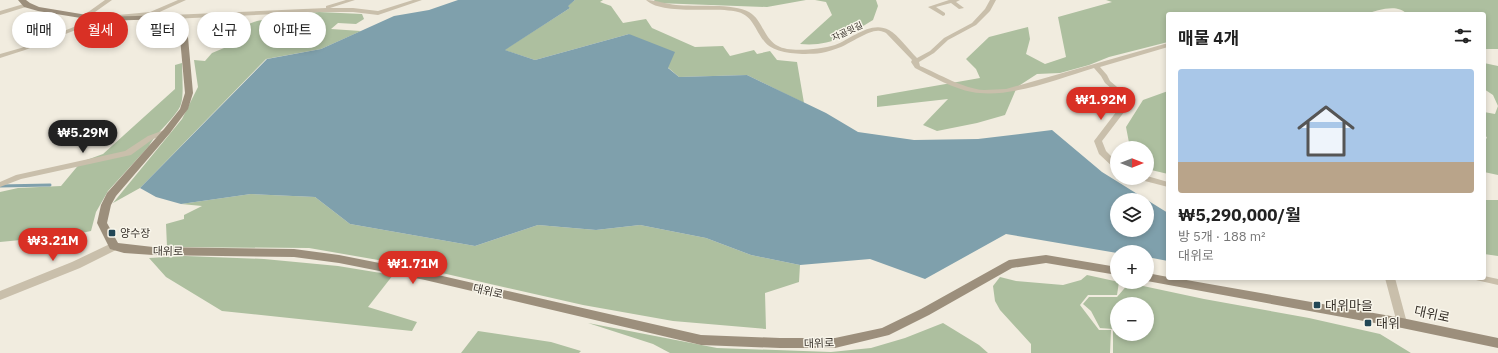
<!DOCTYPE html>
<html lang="ko">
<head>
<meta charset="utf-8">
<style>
  body { margin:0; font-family:"IBM Plex Sans","Noto Sans KR",sans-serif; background:#f6f6f6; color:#222; height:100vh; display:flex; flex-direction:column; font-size:15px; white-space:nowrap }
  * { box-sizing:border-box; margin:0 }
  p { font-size:13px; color:#767676 }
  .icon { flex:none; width:22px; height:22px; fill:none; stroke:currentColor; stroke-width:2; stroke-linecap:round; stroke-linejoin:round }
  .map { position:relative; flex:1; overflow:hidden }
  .details { position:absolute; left:1166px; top:12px; width:320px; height:268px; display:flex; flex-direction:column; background:#fff; border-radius:4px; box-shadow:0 2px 6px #0003 }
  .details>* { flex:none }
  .hud { position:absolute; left:12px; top:12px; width:380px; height:36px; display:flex; gap:8px }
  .needle { width:26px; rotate:90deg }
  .tools { position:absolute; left:1110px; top:141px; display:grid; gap:8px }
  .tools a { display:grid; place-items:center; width:44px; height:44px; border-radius:50%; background:#fff; box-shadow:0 2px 6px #0003; font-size:20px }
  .price { position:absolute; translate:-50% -34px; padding:0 9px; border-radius:14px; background:#d93025; color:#fff; font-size:13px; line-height:26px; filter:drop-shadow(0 1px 2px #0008) }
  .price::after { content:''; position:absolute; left:50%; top:24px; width:12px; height:9px; margin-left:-6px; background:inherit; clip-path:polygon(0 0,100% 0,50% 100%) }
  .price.on { background:#222; color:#fff }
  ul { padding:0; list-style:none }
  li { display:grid; align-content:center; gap:8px; height:212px; padding:0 12px }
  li+li { border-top:1px solid #e0e0e0 }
  li span { display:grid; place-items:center; height:124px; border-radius:4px; color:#555 }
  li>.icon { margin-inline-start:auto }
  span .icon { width:72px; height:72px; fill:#fffc; stroke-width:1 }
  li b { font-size:17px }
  h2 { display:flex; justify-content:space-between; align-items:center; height:48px; padding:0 12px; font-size:17px }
  .chip { padding:0 14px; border-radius:18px; background:#fff; box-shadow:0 2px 6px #0003; font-size:14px; line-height:36px }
  .chip.on { background:#d93025; color:#fff }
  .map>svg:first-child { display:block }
</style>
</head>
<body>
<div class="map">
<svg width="1498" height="353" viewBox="0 0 1498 353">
  <rect width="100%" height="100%" fill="#f1ecdf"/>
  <path fill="#adbf9f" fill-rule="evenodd" d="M575,0h28l-3,2 11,4 12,17 23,-4 6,9 43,19 28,-1 7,10 24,-6 3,4 13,-3 7,9 20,2 7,41 -57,-28 -68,2 -50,-43 -94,26 -31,-10 66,-42 -3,-2z
    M654,0h152l-39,7 -111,-4z
    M815,0h61l2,6 -5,14c-25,15 -43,27 -73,24l32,-29 -6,-13z
    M1106,0h392v49h-14v-35h-77c-11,-11 -29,-3 -42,0h-197v28l-59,15 -20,8 -29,8 -23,1 -20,13 -12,28 -28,8 -40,8 -14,-6 25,-26 -71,8v-11l103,-18 -4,-9 -10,-10 23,-22 39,-10 2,12 -4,15 19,10 21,-7 -8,-40 54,-15z
    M319,12l43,2 2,5 -8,5 -18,-1 -7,6 30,2 -40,18 -55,10 -126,129 -27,15 69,-84 16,-32 -4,-27 11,1 7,-8 12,-5 -6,-4 9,-12 30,-11 35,-7z
    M182,63c0,10 2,32 -1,41 -3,11 -26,30 -32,42l-41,45 -12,21 -5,19 -19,4 -72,7v-50l18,-4 43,-2 20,-24 22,-8 72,-65v-24z
    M1484,63l14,3v109l-14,-3v-30h1l2,-5 -3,-1v-24l11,2 3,-8 -5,-11 -9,-6z
    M1168,91v83l-21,-5v-21h-17l-4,-21 17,-27z
    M251,194l64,3 35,27 125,22 63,-21 58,5 44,-5 66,13 45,17 49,10 -1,17 -34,11 1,36 -93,-8 -90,-16 -176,-40 -98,-17 -142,-1 -1,-23 18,-5v-4l18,-9 -21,-2z
    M1484,200h14v56l-14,-2z
    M185,256l79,3 74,7 55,9 -25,32 49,15 -5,9 -190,-20 -56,-34 -17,-19z
    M1087,275l32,7 -2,13h-29l-8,10 19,25h12l-1,23h-79v-9l-31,-34 -5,-9 -2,-15 7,-9 16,4 47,4 18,-5z
    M1129,283l75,16 105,19 71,16 31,19h-298v-24l-13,-1 -9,-17 -8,-7 6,-7h28zM1117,304h30v30h-30z
    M588,323l129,25 114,4 40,-4 34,-10 38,-15 36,22 9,8h-318l-17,-9z
    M478,331l73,11 30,9 -2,2h-118z"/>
  <path fill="#7fa0ac" d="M458,0h117l-7,6 2,2 -65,42 30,10 94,-26 46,18 -7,16 11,9 68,-2 79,38 32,19 56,8 64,-1 74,-9 50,42 45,28h-30v30h30v-30l21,13v48l-21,-4v-5l-30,1 -111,-19 -81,45 -55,-20 -70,6 -49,-10 -45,-17 -66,-13 -44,5 -58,-5 -63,21 -125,-22 -35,-27 -64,-3 -70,10 -25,-7 -16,-9 127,-129 54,-10 73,-33 35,-6z"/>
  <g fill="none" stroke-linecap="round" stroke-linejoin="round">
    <path stroke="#7fa0ac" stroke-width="3" d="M0,186l50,-1"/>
    <path fill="#c9bfab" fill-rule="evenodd" d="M105,0h7l-24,17h-4v-2z
      M178,0h8l-33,15 -34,4 -6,2 -3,-2 8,-4 32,-3z
      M346,0h9l-25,8h23l25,3 35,-11h9l-44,15 -25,-3h-33l-149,7 -3,-2 3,-2 155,-7v-2z
      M646,0c10,0 20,4 30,5 18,2 58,-2 73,7 16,9 14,33 38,37 13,2 35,0 48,-4 16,-6 36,-25 54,-15 9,5 20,20 28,28l13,-7 14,-13 28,-15 13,-14 5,-9h6l-6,11 -14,14 -28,15 -14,13 -15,9 1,4c19,8 44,23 64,24 7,0 15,-1 22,-1l162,-46v4l-68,20 7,8 3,6 20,17 1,5 -29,38 4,10 11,11v6h-3l-15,-14 -5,-13 29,-38 1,-4 -19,-16 -4,-7 -7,-8c-36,11 -86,31 -122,24 -18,-3 -41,-16 -57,-24l-4,-6 1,-2 -26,-27c-2,-1 -4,-2 -6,-2 -10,-2 -29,12 -39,16 -6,2 -14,5 -20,6 -16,2 -47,2 -57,-12 -9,-11 -11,-25 -26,-29 -23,-6 -75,4 -92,-12z
      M949,0h11l-4,2 8,6 -5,1 -8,-6 -15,4 9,6v2l-2,1 -15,-9z
      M27,3l3,2 -1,1 -29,9v-4z
      M99,17l2,1v2l-76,30 -25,8v-4l21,-6z
      M167,129h3l1,2 -1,2 -17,6 -22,16 -110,24 -21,8v-5l16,-7 109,-24 23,-15z
      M1147,176l21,6v5l-27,-7 -1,-2h7z
      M1484,276l14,3v6l-22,-5 -2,-2h10z
      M1385,278h10l12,45 -1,3 -4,1 -4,-1 -1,-3z"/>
    <path fill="#c9bfab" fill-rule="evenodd" d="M114,242l4,1 2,3 -2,3 -38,19 -80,32v-9l72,-29z"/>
    <path fill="#9c8f7c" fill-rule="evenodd" d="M18,0h8l4,3 9,4 60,10 72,-2 16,11 6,67 -5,16 -18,24 -54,63 -5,9 -4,18 11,20 35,4 141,2 45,6 86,17 276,63 79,3h55l47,-10 39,-19 88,-49 37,-5 71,12v8l-71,-12 -34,5 -83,47 -40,20 -54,13h-55l-79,-3 -276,-65 -86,-17 -45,-6 -141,-2 -29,-2 -14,-4 -13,-26 4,-18 6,-12 57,-64 16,-20 5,-16 -6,-66 -10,-8 -70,2 -61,-10 -14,-4z
      M1147,273l21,4v1h7l227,40 96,20v10l-96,-20 -255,-47z"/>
  </g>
  <g fill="#224756" stroke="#f9f6eb" stroke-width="1.5">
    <rect x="108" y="229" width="8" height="8" rx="2"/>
    <rect x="1313" y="301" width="8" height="8" rx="2"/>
    <rect x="1364" y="319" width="8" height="8" rx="2"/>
  </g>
  <g text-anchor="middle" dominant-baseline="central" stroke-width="3" stroke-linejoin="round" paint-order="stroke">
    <g font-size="9" fill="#37312a" stroke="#f9f6eb">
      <text transform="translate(847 31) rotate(-25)">자골윗길</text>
    </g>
    <g font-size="11" fill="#37312a" stroke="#f9f6eb" text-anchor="start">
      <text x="120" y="233">양수장</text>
    </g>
    <g font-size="11" fill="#37312a" stroke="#f9f6eb">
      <text transform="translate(168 251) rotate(1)">대위로</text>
      <text transform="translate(488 291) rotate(13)">대위로</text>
      <text transform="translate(819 343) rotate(-2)">대위로</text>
    </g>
    <g font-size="13" fill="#37312a" stroke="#f9f6eb" text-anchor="start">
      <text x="1325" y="305">대위마을</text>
      <text x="1376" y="323">대위</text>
    </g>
    <g font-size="13" fill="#37312a" stroke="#f9f6eb">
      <text transform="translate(1432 314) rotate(12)">대위로</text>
    </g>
  </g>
</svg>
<div class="tools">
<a><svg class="needle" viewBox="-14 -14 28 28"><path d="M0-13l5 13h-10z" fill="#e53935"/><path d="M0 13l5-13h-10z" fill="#767676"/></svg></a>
<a><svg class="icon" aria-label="layers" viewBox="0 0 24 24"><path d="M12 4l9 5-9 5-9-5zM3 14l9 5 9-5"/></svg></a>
<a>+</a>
<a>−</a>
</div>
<b class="price" style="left:1101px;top:121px">₩1.92M</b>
<b class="price on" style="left:83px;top:154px">₩5.29M</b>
<b class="price" style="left:53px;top:262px">₩3.21M</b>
<b class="price" style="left:413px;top:285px">₩1.71M</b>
<div class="hud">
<a class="chip">매매</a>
<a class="chip on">월세</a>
<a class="chip">필터</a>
<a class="chip">신규</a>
<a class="chip">아파트</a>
</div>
<section class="details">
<h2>매물 4개<svg class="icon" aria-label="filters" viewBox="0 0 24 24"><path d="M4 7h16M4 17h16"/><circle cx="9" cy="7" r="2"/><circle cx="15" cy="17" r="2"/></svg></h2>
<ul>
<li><span style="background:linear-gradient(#a9c7e8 75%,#b9a48a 0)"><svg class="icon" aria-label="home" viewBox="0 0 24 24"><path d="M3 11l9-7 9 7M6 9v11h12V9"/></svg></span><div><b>₩5,290,000/월</b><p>방 5개 · 188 m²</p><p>대위로</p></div></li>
</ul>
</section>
</div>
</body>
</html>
